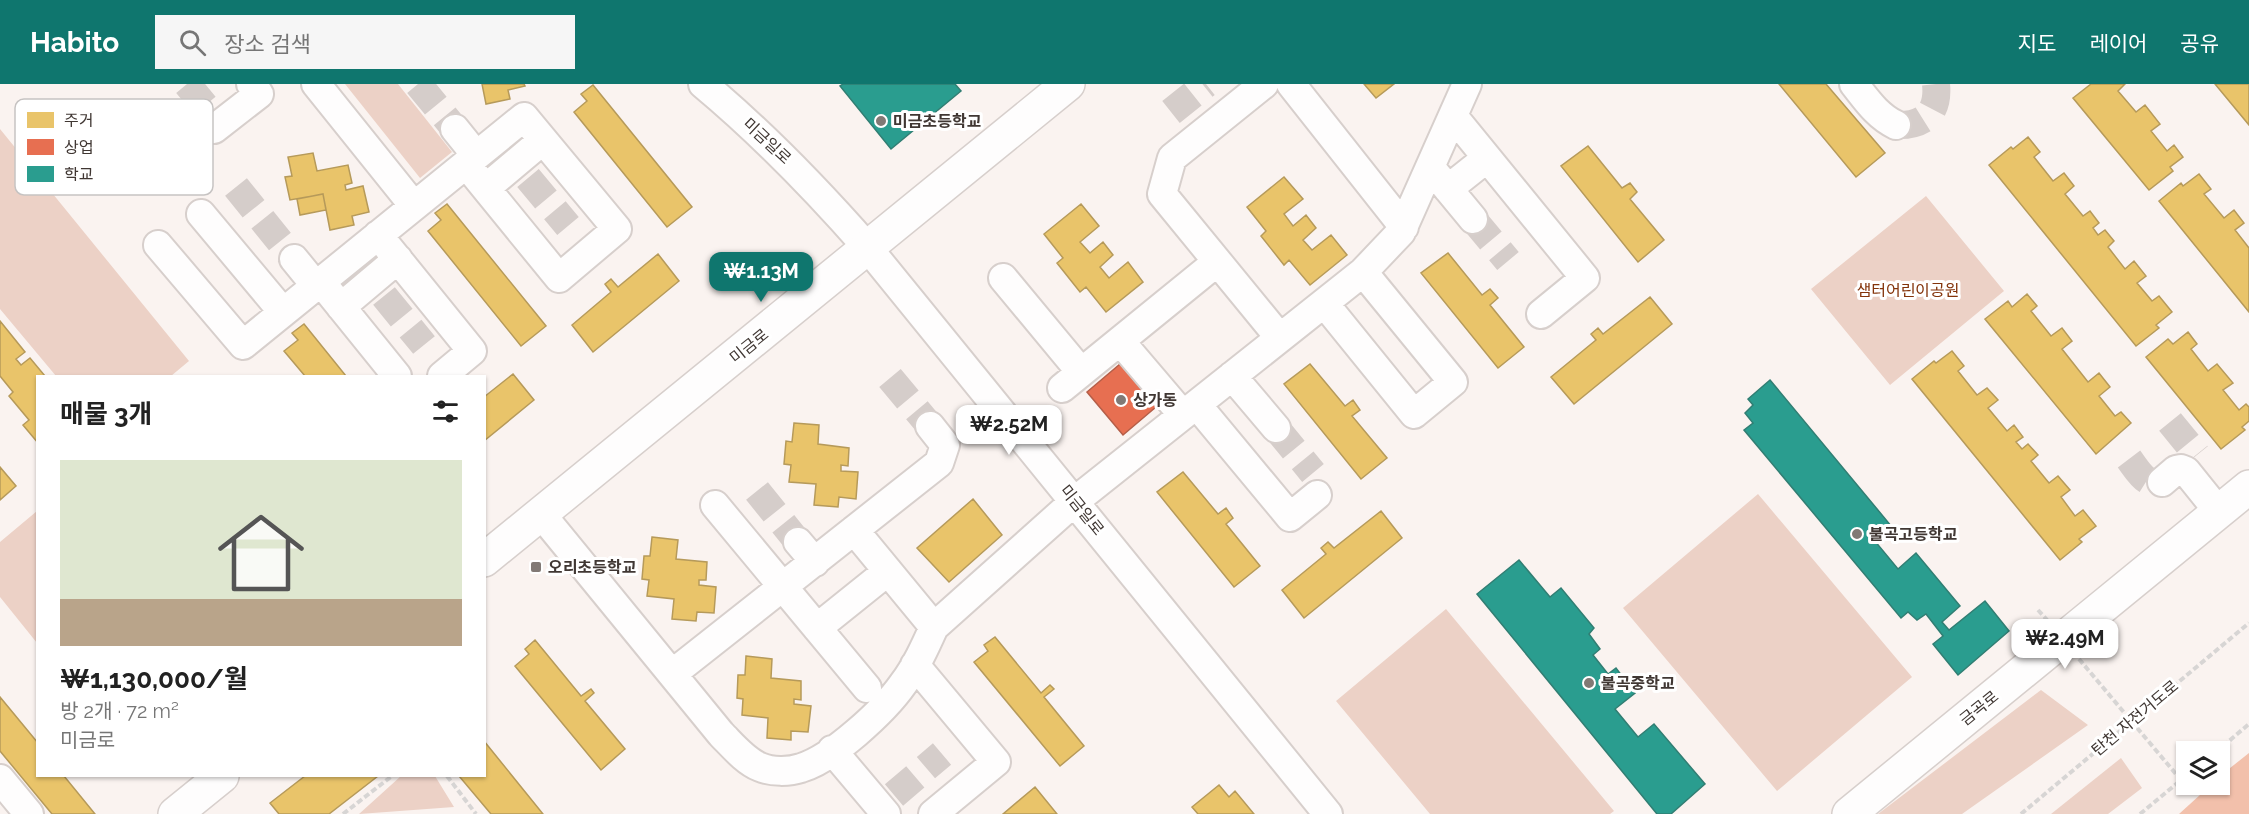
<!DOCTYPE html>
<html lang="ko">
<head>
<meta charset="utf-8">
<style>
  body { margin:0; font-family:Raleway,"Noto Sans KR",sans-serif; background:#f6f6f6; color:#222; height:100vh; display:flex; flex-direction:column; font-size:22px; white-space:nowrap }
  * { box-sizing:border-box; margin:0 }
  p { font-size:20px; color:#767676 }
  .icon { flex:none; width:33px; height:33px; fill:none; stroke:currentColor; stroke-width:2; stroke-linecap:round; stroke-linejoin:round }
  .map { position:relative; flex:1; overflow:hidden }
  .sheet { position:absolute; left:36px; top:291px; width:450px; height:402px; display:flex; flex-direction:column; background:#fff; border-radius:0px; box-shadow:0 2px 4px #0004 }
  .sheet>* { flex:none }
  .buttons { position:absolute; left:2176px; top:657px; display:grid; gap:12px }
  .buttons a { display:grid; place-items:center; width:54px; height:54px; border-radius:0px; background:#fff; box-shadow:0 2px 4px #0004; font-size:30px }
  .price { position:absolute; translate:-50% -51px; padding:0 14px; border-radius:12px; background:#fff; color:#222; font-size:20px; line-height:39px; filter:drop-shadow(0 2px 3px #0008) }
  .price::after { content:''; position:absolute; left:50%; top:36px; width:18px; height:14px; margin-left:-9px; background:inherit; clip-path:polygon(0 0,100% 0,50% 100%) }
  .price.active { background:#0f766e; color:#fff }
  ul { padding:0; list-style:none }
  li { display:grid; align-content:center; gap:12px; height:318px; padding:0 24px }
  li+li { border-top:2px solid #e0e0e0 }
  li span { display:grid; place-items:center; height:186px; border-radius:0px; color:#555 }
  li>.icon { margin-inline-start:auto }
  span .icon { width:108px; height:108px; fill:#fffc; stroke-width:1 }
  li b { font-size:26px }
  h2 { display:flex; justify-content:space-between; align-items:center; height:72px; padding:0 24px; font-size:26px }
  header { display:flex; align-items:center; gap:36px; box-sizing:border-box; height:84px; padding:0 30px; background:#0f766e; color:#fff }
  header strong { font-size:28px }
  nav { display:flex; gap:33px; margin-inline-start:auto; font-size:21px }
  .search { width:420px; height:54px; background:#f6f6f6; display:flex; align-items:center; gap:15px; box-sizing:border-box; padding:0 21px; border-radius:0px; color:#767676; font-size:22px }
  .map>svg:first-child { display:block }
</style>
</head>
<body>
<header>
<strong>Habito</strong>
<div class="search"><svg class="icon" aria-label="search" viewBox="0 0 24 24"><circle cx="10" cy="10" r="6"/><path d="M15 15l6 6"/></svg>장소 검색</div>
<nav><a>지도</a><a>레이어</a><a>공유</a></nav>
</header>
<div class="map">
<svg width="2249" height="730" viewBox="0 0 2249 730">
  <rect width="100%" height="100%" fill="#faf3f0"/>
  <path fill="#ecd1c6" d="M345,0h53l54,68 -32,26z
    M0,45l189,232 -18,15h-115l-56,-67z
    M1926,112l78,95 -114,94 -79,-96z
    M1758,410l154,183 -135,114 -154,-183z
    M37,427v132l-37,-46v-55z
    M1446,525l168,202 -4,3h-180l-94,-113z
    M2041,606l47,35 -126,89h-84z
    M2121,674l21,30 -34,26h-57z
    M401,692h34l19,31 -95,7z"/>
  <path fill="#f2c0ab" d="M2249,669v61h-70l32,-29 9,-1v-8z"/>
  <path fill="#e9c46a" stroke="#b69a5a" stroke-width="1.5" d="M482,0h42l1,2 -17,4 2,9 -24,5z
    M1364,0h30l-18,14z
    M1779,0h47l59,69 -29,24z
    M2091,0h34l-7,7 18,21 9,-7 15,19 -9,7 16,20 7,-6 9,12 -13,10 3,4 -24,19 -76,-92z
    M2215,0h34v41z
    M593,1l99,122 -25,20 -93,-115 13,-11 -6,-7z
    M2028,53l12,15 -6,5 19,24 11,-8 10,13 -9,8 18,22 7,-5 9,12 -6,5 5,7 7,-5 9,11 -6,6 17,22 9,-8 12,15 -9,7 15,18 7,-5 13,16 -16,13 3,3 -23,18 -147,-181 22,-18 2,2z
    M1588,62l34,42 8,-5 7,9 -7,7 34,41 -26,22 -77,-96z
    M313,69l4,18 31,-6 4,18 -7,2 1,5 17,-4 6,26 -17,4 2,9 -24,5 -7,-36 -33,6 -5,-23 7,-1 -4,-19z
    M2199,90l12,15 -7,5 20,24 10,-8 10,13 -9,7 14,18v64l-90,-111 22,-18 2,3z
    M1284,93l19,22 -19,15 9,12 13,-11 10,13 -13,12 9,10 19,-15 16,20 -37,30 -21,-25 -5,5 -23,-29 5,-5 -19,-24z
    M323,110l3,16 -26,5 -3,-16z
    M447,120l99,122 -25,20 -93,-115 13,-11 -6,-7z
    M1081,120l18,22 -19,16 10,11 13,-11 10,13 -13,12 9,11 19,-16 15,20 -37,30 -20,-25 -6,5 -23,-29 6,-5 -19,-24z
    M1448,169l34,42 8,-6 8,9 -8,7 34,42 -26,21 -77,-95z
    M658,170l21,27 -86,71 -21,-27 39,-33 -6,-8 6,-5 7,8z
    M2027,210l10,12 -6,5 20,25 11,-8 10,13 -10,8 26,33 11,-9 11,14 -11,9 16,20 6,-4 10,11 -35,31 -111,-135 23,-18 4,6z
    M1650,213l22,27 -98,80 -23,-27 45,-37 -5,-6 7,-6 5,6z
    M0,237l25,31 -9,7 5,6 9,-7 15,18h-7v67l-15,-18 6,-5 -20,-24 4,-4 -13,-16z
    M304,240l42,52h-41l-21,-25 14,-11 -6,-7z
    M2188,248l9,12 -6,5 17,22 9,-7 16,19 -10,7 16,20 7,-6 3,3v14l-7,6 3,3 -24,19 -75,-92 22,-18 5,5z
    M1952,267l12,15 -6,5 19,24 10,-7 11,12 -10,8 19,23 7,-6 9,12 -7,5 6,7 6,-5 10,11 -7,6 18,22 9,-7 12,14 -9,7 14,19 8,-6 13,16 -17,13 3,3 -22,18 -148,-181 22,-18 2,2z
    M1310,280l35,42 8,-6 7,10 -8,6 35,42 -26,21 -77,-95z
    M513,290l21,26 -50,41v-44z
    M794,339l25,2 -1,19 31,4 -1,18 -7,-1v6l17,1 -2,27 -17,-2 -1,10 -24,-2 2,-21 -27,-2 2,-17 -7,-1 2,-23 6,1z
    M0,383l16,19 -16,14z
    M1183,388l35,42 8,-6 7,10 -7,6 34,42 -26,21 -77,-95z
    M973,415l29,36 -53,47 -32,-34z
    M1381,427l21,27 -98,80 -22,-28 44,-36 -5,-6 7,-6 6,6z
    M652,453l26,3 -2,19 31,3 -1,18h-7v5l17,2 -2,26 -17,-1 -1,9 -24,-2 2,-20 -27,-3 2,-16 -7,-1 2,-23h6z
    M995,553l46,56 9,-8 4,4 -10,8 40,49 -24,20 -86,-104 14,-11 -4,-6z
    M535,556l46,56 10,-7 3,4 -9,8 40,48 -24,21 -86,-104 14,-12 -4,-5z
    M746,572l26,3 -1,19 30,3v19l-7,-1v5l17,2 -3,26 -17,-1v9l-24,-2 1,-20 -26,-3 1,-16 -6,-1 1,-23h7z
    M0,613l38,46v33h26l31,38h-43l-52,-63z
    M484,657l59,73h-52l-32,-38h25z
    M305,692h73l-49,38h-50l-9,-11z
    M1219,701l10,12 6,-6 19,23h-56l-6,-7z
    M1035,703l22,27h-54z"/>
  <path fill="#e76f51" stroke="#b55e48" stroke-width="1.5" d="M1120,280l36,43 -33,28 -36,-43z"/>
  <path fill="#2a9d8f" stroke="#317e73" stroke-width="1.5" d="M843,0h112l6,7 -70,58 -51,-63z
    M1770,296l122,147 -18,13 24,29 18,-16 44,53 -18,16 7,8 36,-29 24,30 -51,44 -25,-31 10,-8 -17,-22 -9,6 -9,-8 -7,6 -157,-188 9,-7 -8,-10 8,-8 -5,-6z
    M1519,476l31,37 11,-9 33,40 -5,6 11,15 -7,6 15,19 8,-6 19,25 -20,16 23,28 16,-13 51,60 -34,30h-14l-180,-220z"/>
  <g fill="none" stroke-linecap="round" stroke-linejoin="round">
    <path stroke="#d5cdca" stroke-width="28" stroke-dasharray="28 14" stroke-linecap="butt" d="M187,0l23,28
      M418,0l37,45
      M1171,28l35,-28
      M1896,41c28,1 43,-12 40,-41
      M528,94l40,48
      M236,103l58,72
      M1473,135l35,42
      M384,212l40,49
      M890,294l40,48
      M2170,338l27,33
      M1276,344l37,45
      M2129,375c9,12 17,28 33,23
      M757,407l41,51
      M894,711l48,-41"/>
    <defs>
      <path id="minor" d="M316,0l98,122
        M703,0c60,50 113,105 164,163l461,567
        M1264,0l-92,74 -10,36 118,144
        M1291,0l113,143
        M1854,0c12,15 23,32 42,41
        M1453,32l132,162 -44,36
        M214,45l45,-35 -8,-10
        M455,45l21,26
        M1430,83l43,52
        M486,104l57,-48
        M1448,105l39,-31
        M201,130l82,98
        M378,151l94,116 -30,25
        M158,161l85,100c93,-76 187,-152 281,-228l93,112 -58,49 -93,-114
        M294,175l22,27
        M1003,194l78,94
        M321,198l76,94
        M1324,219l90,111 39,-32 -90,-110
        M341,223l57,-48
        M1120,257l63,74
        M1232,292l44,52
        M1062,304l155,-126
        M1197,321l93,112 27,-22
        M2162,398l14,-12 5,-1 5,2 33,41
        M715,421l152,183
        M541,430l180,220c11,11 24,27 39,33 11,5 29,5 41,1 31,-9 83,-57 102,-84 13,-17 22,-37 31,-57l141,-126 288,-229 38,-40 66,-148
        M854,446l80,97
        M798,458l17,20
        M817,544l71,-57
        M915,581l81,97 -63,52
        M672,590l267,-211 6,-18 -15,-19
        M832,666l54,64
        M0,695l29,35"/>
      <path id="major" d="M484,476l584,-476
        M175,730l47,-38
        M1849,730l400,-327"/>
    </defs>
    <use href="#minor" stroke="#d7cfcc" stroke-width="32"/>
    <use href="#major" stroke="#d7cfcc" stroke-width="36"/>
    <path stroke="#d7d5d4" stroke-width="4" stroke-dasharray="6 3" stroke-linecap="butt" d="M2038,526l10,11
      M2079,575l102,121
      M2216,668l33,-28
      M447,692l29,38
      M343,730l49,-38
      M2021,730l228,-191
      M2140,730l47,-39"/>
    <use href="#minor" stroke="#fefdfd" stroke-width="28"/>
    <use href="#major" stroke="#fefdfd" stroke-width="33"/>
  </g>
  <g fill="#817975" stroke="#fff" stroke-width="2">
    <circle cx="881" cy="37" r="6"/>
    <circle cx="1121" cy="316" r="6"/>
    <circle cx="1857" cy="450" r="6"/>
    <rect x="530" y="477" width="12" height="12" rx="3"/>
    <circle cx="1589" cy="599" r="6"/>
  </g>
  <g text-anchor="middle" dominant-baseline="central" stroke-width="6" stroke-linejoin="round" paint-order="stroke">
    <g font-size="16" font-weight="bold" fill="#403733" stroke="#fff" text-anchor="start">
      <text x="893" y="37">미금초등학교</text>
      <text x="1133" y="316">상가동</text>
      <text x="1869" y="450">불곡고등학교</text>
      <text x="548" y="483">오리초등학교</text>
      <text x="1601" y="599">불곡중학교</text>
    </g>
    <g font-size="16" fill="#403733" stroke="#fff">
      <text transform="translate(767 57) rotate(43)">미금일로</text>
      <text transform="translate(749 262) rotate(-39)">미금로</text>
      <text transform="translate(1082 426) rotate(51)">미금일로</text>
      <text transform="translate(1979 624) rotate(-39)">금곡로</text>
      <text transform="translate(2135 634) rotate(-40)">탄천 자전거도로</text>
    </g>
    <g font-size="16" fill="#83330a" stroke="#fff">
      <text x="1908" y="206">샘터어린이공원</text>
    </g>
  </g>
  <rect x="15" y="15" width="198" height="96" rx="9" fill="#fff" stroke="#c6c3c2" stroke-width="1.5"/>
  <rect x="27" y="28" width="27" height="16" fill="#e9c46a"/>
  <rect x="27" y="55" width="27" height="16" fill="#e76f51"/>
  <rect x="27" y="82" width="27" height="16" fill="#2a9d8f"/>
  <g font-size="16" fill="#403733">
    <text x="64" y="42">주거</text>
    <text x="64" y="69">상업</text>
    <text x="64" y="96">학교</text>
  </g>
</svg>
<div class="buttons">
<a><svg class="icon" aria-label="layers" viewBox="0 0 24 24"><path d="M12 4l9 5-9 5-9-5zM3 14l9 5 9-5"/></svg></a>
</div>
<b class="price active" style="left:761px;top:219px">₩1.13M</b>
<b class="price" style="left:1009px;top:372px">₩2.52M</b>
<b class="price" style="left:2065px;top:586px">₩2.49M</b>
<section class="sheet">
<h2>매물 3개<svg class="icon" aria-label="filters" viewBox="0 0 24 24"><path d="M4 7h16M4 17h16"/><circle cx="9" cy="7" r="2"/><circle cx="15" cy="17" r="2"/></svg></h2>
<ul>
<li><span style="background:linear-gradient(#dfe7d0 75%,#b9a48a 0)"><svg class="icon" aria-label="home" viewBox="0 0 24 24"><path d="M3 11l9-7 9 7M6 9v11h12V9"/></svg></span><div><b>₩1,130,000/월</b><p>방 2개 · 72 m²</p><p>미금로</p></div></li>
</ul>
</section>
</div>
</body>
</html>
